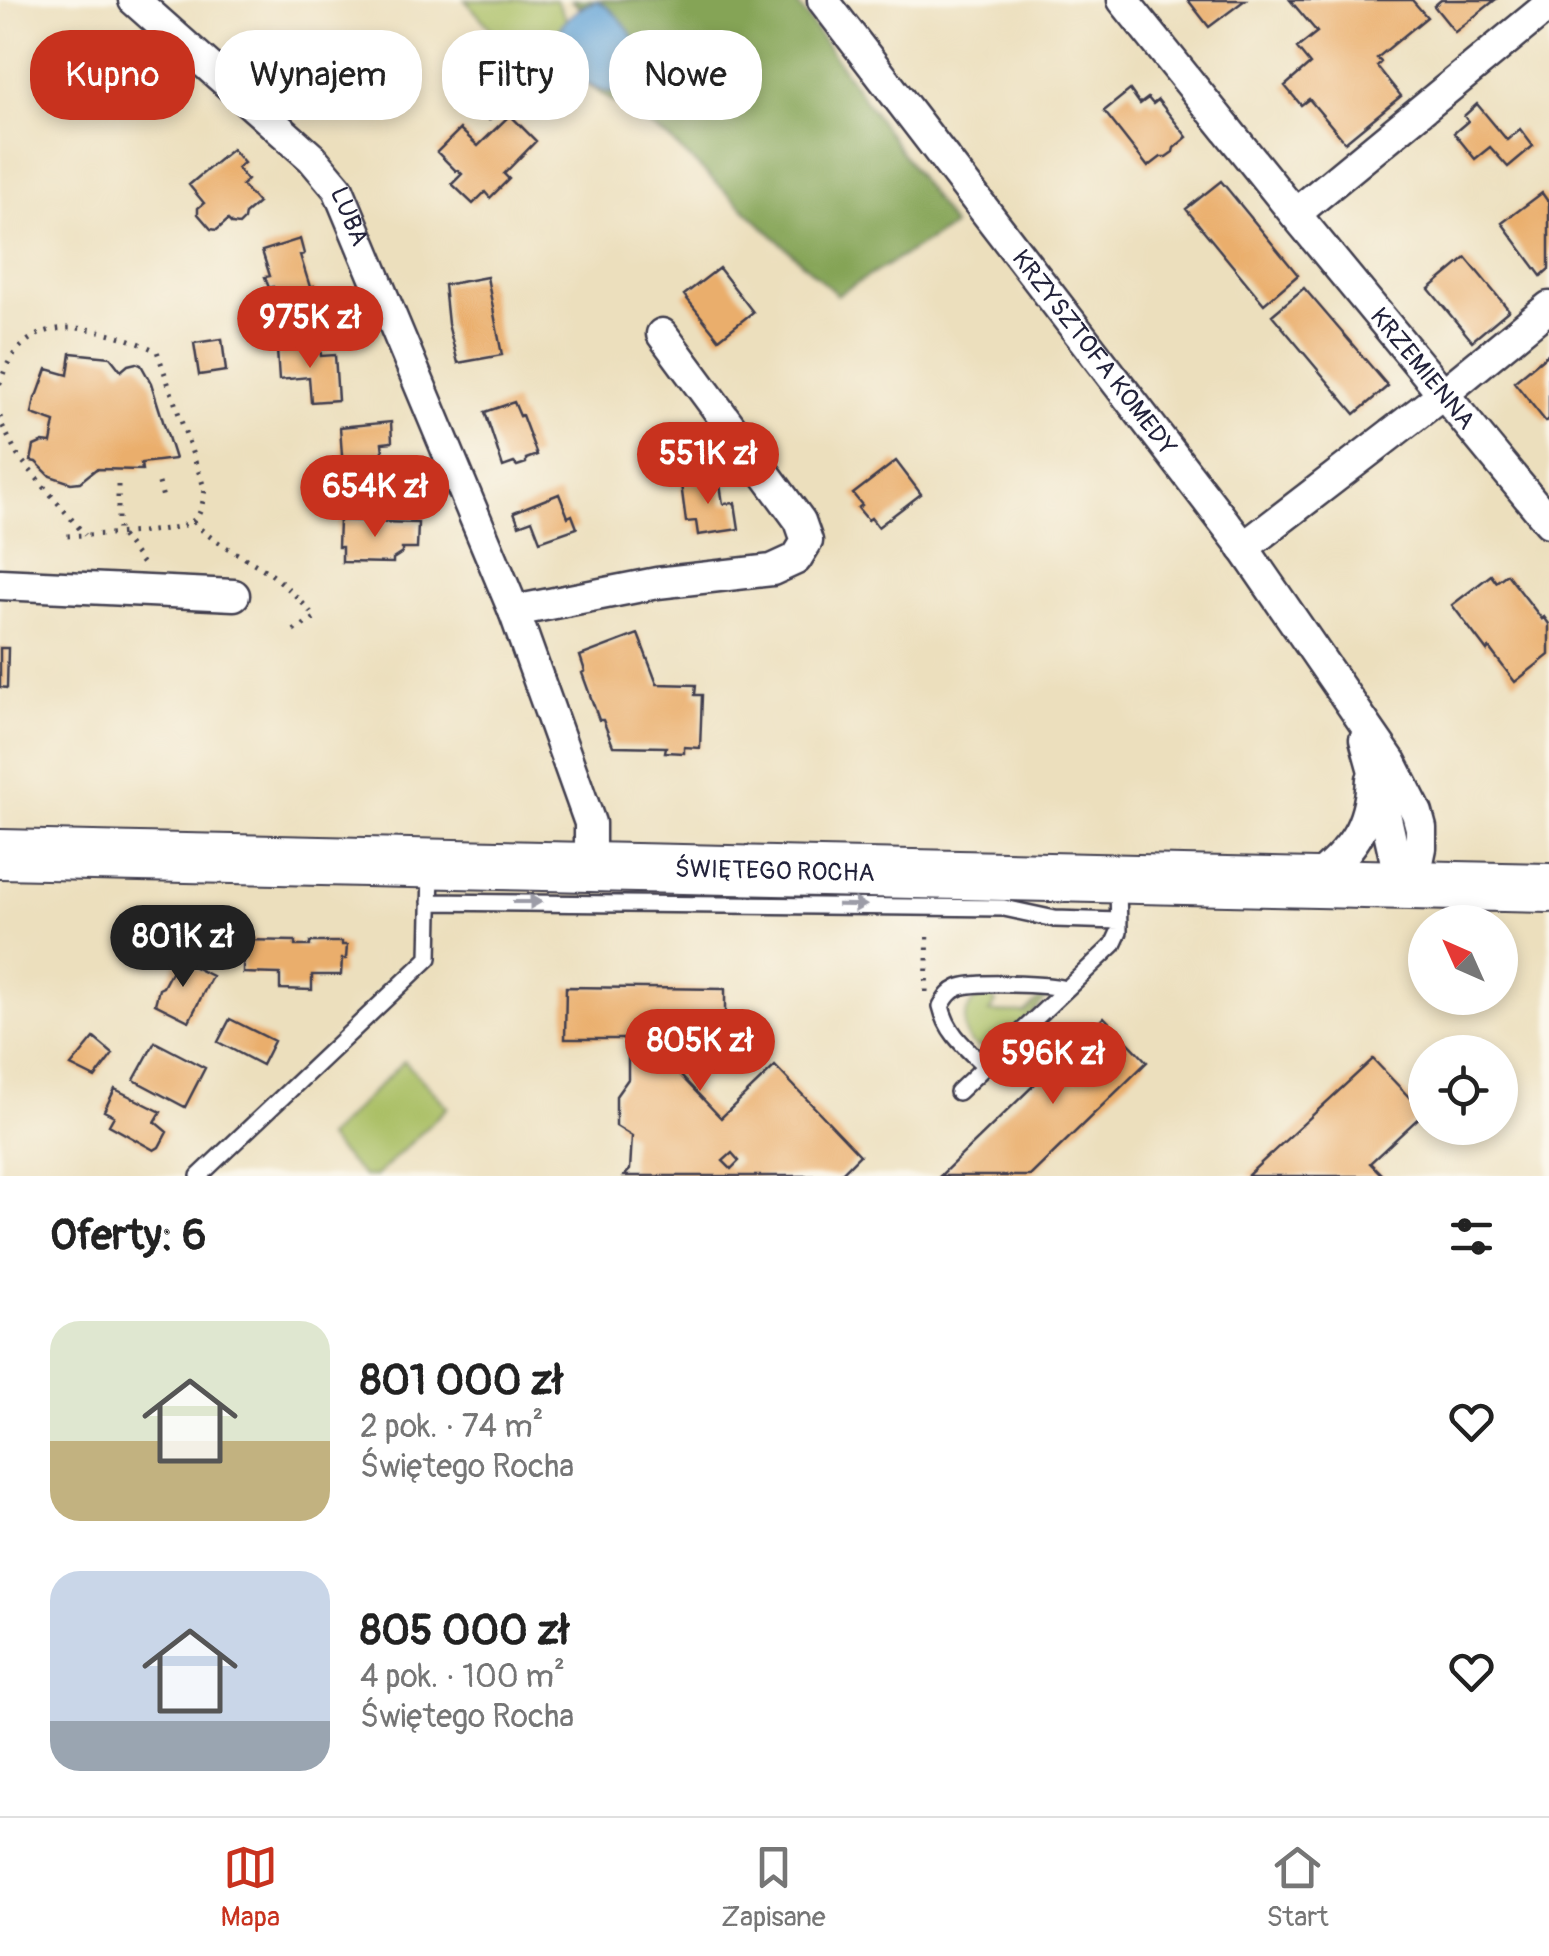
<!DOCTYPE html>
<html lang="pl">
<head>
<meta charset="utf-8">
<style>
  body { margin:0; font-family:Pangolin,sans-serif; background:#f6f6f6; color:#222; height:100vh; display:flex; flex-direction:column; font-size:38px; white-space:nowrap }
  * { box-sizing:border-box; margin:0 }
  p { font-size:32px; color:#767676 }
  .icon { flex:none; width:55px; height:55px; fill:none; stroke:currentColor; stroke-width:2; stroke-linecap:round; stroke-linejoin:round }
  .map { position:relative; height:1176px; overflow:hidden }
  .side { display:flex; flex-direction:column; background:#fff; flex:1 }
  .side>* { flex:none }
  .guide { position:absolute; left:30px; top:30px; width:1000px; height:90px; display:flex; gap:20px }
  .needle { width:65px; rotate:315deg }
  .controls { position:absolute; left:1408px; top:905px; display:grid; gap:20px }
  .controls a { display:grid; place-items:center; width:110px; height:110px; border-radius:50%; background:#fff; box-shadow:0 5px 15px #0003; font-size:50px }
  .price { position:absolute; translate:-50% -85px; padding:0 22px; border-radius:35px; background:#c8321e; color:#fff; font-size:32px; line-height:65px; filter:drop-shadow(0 2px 5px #0008) }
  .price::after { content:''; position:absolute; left:50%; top:60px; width:30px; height:22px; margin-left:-15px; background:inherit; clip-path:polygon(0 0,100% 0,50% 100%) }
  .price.current { background:#222; color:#fff }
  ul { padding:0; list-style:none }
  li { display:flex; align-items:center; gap:30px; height:250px; padding:0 50px }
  li span { display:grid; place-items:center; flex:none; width:280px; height:200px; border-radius:30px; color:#555 }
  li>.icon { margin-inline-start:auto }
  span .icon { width:120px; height:120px; fill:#fffc; stroke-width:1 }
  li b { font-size:42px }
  h2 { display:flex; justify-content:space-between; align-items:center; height:120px; padding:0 50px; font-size:42px }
  .chip { padding:0 35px; border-radius:40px; background:#fff; box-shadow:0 5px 15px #0003; font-size:35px; line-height:90px }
  .chip.current { background:#c8321e; color:#fff }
  .tabs { display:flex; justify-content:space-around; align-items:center; height:140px; border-top:2px solid #e0e0e0; background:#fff; font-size:28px; color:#767676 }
  .tabs a { display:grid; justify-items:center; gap:5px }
  .tabs .current { color:#c8321e }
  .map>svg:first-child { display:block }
</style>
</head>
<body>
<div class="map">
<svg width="1549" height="1176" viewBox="0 0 1549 1176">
  <rect width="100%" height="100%" fill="#fbf7ec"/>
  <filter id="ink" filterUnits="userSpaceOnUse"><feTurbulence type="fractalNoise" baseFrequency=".01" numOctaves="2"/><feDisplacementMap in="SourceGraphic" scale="20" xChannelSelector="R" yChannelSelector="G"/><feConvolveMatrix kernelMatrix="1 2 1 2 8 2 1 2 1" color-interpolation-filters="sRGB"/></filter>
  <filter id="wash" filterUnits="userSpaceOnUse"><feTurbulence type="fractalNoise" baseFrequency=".0048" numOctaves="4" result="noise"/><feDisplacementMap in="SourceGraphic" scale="40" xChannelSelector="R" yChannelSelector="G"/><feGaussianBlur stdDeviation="2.25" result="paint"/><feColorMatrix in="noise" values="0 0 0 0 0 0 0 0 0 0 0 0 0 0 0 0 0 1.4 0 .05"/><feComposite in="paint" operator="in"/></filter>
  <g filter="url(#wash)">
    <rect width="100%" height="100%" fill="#ecdfbd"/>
    <path fill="#a7bd61" stroke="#64704e" stroke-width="2.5" d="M465,0h91l10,19 -10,18 6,30 12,9 -25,-12 -56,-33z
      M983,994h7l6,9 -7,9 36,1 19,-18v6c-12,11 -38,42 -53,46 -33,7 -35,-39 -8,-53z
      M404,1061l44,46 -72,69h-13l-37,-38z"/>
    <path fill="#85a457" stroke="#546349" stroke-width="2.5" d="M571,0h224l158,226 -116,69 -169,-157 -94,-62 37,17 13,-2 -27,-90 -18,6z"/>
    <path fill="#65a4d7" stroke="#446389" stroke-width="2.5" d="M597,1c27,12 70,73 25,90 -10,4 -21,-1 -30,-5 -10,-5 -25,-12 -32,-22 -18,-29 12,-55 37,-63z"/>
    <g id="blocks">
      <path fill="#eaae6c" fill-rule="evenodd" d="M1188,0h57l-36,27z
        M1290,0h122l15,17 -50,41 4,4 -4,4 24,30 -56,46 -36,-43 -8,6 -16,-19 25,-22 -13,-16 20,-16z
        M1441,0h54l-40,32 -21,-26z
        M260,38l50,38 -14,20 -51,-38z
        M498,67l22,23 -31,30 -22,-23z
        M1130,90l10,14 8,-6 5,6 5,-4 29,37 -13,11 -1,4 -7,5h-5l-13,10 -44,-56z
        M1477,104l30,36 13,-11 13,17 -25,21 -18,-20 -15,12 -21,-26 14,-12 -4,-5z
        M510,115l26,26 -32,33 5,5 -19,19 -5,-6 -12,12 -21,-20 10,-10 -4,-4 -2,1 -19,-19 23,-23 18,17z
        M232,149l12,14 -7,5 10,12 -5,5 16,18 -13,11 -1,6 -5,5 -7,-1 -4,-4 -11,10 -6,-1 -13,-15v-6l6,-5 -15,-18z
        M1221,181l77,94 -34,29 -78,-95z
        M1542,193l7,10v66l-8,7 -39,-53z
        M300,239l4,15 -4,1 10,32 4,-1 5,15 -16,4 -1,-4 -23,6 -6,-20 -4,1 -4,-11 5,-1 -8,-25z
        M1466,258l43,52 -37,31 -43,-52z
        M719,268l34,44 -34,27 -35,-44z
        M487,277l15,78 -44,8 -10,-39 -4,-39z
        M1304,288l84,98 -33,28 -83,-99z
        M222,339l4,32 -27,4 -5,-32z
        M320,346l1,10 14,-1 3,45 -27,2 -2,-25 -30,3 -2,-30z
        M71,353l39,4 11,14 7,-6 8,-2 5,2 10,18 24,76 -34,4 1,7 -46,-1 -16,13 -9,1 -21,-7 -14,-14 -5,-1 3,-15 9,-4 8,1 4,-21 -23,-8 3,-16 3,-4 9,-25 21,6z
        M1549,353v66l-3,3 -32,-40z
        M514,402l6,14 2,-1 15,40 -11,4v4l-9,3 -3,-3 -11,4 -18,-55z
        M391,422l1,20 -10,1 1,9 3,6 1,6 -4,6v15l-14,1 -1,-4 -24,2 -4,-57z
        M896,461l25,33 -43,33 -7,-9 -3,2 -10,-12 4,-3 -9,-11z
        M719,478l4,26 12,-1 4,26 -41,6 -2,-14 -10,1 -5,-38z
        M559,494l9,23 4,-2 5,13 -37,13 -8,-21 -13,5 -5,-13z
        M376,516l5,6 37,1 -1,26h-15v4l-9,6v4l-51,-1v-15h-4l1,-27 33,1z
        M1507,574l35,45 2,-2 5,7v31l-34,27 -26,-34 -2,3 -35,-46 39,-30 5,7z
        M638,634l19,50 39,1 -1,10h7l-2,53 -16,-1v6l-19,-1 1,-5 -53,-1 -10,-26h-4l-17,-47 3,-2 -5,-15z
        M0,648h8l-1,40 -7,-1z
        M193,921l20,11 -16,28 -27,-12z
        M243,940l52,1v5h15v-4h32v3h5l-1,14h-4l-1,16h-29v15l-32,-1v-15l-37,-1z
        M178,959l34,17 -23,45 -34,-17 4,-15 4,-2z
        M566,987l159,2v52l-64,-1v15l60,63 54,-52 85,89 -21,21h-215l6,-6 2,-34 -16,-10v-30l12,-17v-40h-63zM732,1153l7,8 -8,8 -8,-8z
        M1104,1017l43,45 -117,114h-90z
        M230,1019l44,22 -12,24 -44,-23z
        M94,1038l19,16 -18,24 -24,-12z
        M155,1042l50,26 -20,39 -51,-27z
        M1373,1059l51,54 -54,50 13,13h-136z
        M115,1089l46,23 -6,10 12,10 -8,15 -5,3 -45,-25 5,-9 -10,-5z"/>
    </g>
  </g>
  <g filter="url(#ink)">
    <use href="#blocks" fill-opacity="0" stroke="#403e4e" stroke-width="2.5"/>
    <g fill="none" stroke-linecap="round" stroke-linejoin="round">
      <defs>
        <path id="service" d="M430,902l574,6 51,11 64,2
          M985,1066c-20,-19 -38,-33 -44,-60 5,-8 8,-14 17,-18 15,-7 90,-4 107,1
          M958,1092l155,-147 6,-13 -1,-48
          M199,1176l230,-218 2,-90"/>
        <g id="minor">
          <path id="s1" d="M134,0l178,158 26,31 176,422 76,212v46"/>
          <path id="s2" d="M823,0l415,540 153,222 26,51 4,15v20l-8,38"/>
          <path id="s3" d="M1123,0l172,214 254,308"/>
          <path d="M1295,214l254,-209"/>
          <path d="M1243,548l200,-154 106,-87"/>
          <path d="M0,584l234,11"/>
          <path d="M514,611l143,-28 115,-13 24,-11 11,-18 -7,-20 -11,-15 -127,-172"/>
          <path d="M1365,739l17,61 15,67 8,19"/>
          <path d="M1312,884c38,-35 57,-51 60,-105"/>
        </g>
        <g id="primary">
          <path id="s4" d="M0,854l1549,34"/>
        </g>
      </defs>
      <use href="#service" stroke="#403e4e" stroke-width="20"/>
      <use href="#minor" stroke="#403e4e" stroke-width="35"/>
      <use href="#primary" stroke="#403e4e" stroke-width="52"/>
      <path stroke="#403e4e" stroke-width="5" stroke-dasharray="2.5 8" stroke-linecap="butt" d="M0,384c22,-79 101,-59 157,-33l48,139c-2,9 -3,24 -11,30 -16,14 -102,14 -127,16
        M0,416l1,7 17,33 67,79
        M159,483l4,15
        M118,485v47l25,32
        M193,522c22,22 49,33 75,50 17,12 35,30 47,46l-25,15
        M926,992l2,-62"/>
      <use href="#service" stroke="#fff" stroke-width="15"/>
      <use href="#minor" stroke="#fff" stroke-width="30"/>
      <use href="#primary" stroke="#fff" stroke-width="48"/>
    </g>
    <defs><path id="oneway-solid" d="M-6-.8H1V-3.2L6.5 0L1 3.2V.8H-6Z" transform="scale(2.5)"/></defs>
    <g fill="#9c9ca7">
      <use href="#oneway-solid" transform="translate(527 902)"/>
      <use href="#oneway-solid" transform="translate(852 905) rotate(1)"/>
    </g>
  </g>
  <g text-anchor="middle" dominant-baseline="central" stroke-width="8" stroke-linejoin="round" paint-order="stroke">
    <g font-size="25" fill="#22223b" stroke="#fbf7ec">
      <text stroke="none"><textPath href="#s1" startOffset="308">LUBA</textPath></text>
      <text stroke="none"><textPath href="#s2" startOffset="445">KRZYSZTOFA KOMEDY</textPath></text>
      <text stroke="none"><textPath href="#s3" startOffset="475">KRZEMIENNA</textPath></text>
      <text stroke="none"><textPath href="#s4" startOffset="775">ŚWIĘTEGO ROCHA</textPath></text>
    </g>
  </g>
</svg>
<div class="controls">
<a><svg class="needle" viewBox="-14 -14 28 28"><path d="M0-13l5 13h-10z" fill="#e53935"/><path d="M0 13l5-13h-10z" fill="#767676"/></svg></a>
<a><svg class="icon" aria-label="locate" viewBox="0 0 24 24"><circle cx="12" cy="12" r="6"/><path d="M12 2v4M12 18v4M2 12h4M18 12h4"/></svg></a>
</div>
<b class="price" style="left:310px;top:371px">975K zł</b>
<b class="price" style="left:708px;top:507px">551K zł</b>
<b class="price" style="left:375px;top:540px">654K zł</b>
<b class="price current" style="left:183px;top:990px">801K zł</b>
<b class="price" style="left:700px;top:1094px">805K zł</b>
<b class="price" style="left:1053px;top:1107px">596K zł</b>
<div class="guide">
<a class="chip current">Kupno</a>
<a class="chip">Wynajem</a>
<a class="chip">Filtry</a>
<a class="chip">Nowe</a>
</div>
</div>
<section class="side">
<h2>Oferty: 6<svg class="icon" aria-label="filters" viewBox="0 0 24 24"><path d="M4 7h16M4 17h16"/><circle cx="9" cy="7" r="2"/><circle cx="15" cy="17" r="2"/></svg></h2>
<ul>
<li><span style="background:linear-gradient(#dfe7d0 60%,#c2b280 0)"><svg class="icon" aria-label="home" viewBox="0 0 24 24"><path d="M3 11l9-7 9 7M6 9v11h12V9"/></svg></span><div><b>801 000 zł</b><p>2 pok. · 74 m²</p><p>Świętego Rocha</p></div><svg class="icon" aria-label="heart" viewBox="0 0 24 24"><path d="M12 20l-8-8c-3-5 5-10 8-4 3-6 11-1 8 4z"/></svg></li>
<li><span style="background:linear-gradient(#c9d6e8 75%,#9aa5b1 0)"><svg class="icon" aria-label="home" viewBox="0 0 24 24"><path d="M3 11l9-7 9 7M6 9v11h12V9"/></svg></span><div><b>805 000 zł</b><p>4 pok. · 100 m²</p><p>Świętego Rocha</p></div><svg class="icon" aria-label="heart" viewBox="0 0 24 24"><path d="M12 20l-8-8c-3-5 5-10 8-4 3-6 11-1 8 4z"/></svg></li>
</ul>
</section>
<nav class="tabs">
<a class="current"><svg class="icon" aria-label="map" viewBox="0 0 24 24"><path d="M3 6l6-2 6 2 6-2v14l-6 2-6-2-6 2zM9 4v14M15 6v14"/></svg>Mapa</a>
<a><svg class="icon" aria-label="saved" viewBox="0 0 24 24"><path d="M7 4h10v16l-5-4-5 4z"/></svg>Zapisane</a>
<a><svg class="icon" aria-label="home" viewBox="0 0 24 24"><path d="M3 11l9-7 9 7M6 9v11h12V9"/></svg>Start</a>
</nav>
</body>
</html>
